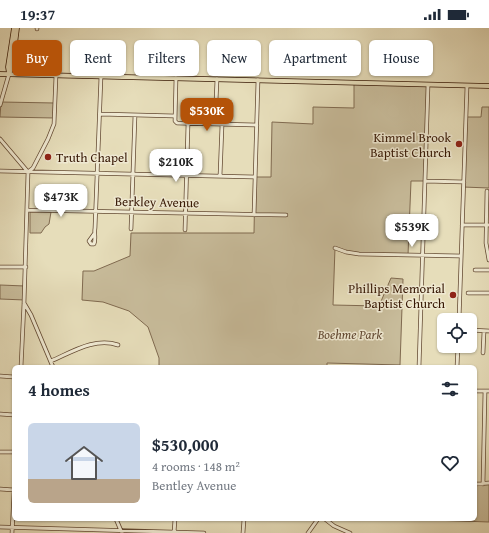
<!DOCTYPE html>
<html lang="en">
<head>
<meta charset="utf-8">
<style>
  body { margin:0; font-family:"Gentium Book Plus",serif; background:#f2f2f3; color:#1f2937; height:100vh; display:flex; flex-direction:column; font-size:15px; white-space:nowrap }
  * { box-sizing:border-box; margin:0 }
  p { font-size:13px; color:#747a83 }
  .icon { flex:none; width:22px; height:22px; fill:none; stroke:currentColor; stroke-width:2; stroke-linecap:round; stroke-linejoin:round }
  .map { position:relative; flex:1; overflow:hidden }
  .panel { position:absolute; left:12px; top:337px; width:465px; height:156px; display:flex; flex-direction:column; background:#fff; border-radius:6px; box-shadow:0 1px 3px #0004 }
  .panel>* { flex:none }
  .hud { position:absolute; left:12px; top:12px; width:465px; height:36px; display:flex; gap:8px }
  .fabs { position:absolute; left:437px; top:285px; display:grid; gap:8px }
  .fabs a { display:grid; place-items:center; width:40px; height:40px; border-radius:6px; background:#fff; box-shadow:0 1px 3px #0004; font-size:20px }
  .price { position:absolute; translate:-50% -34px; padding:0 9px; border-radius:8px; background:#fff; color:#222; font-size:13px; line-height:26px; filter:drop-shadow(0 1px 2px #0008) }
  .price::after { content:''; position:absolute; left:50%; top:24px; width:12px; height:9px; margin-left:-6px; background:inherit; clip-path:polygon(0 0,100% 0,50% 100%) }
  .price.on { background:#b45309; color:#fff }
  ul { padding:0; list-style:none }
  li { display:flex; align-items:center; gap:12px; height:100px; padding:0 16px }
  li+li { border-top:1px solid #e0e1e3 }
  li span { display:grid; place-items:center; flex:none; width:112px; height:80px; border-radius:6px; color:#555 }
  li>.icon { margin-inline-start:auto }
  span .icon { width:48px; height:48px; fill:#fffc; stroke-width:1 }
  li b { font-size:17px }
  h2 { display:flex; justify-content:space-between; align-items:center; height:48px; padding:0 16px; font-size:17px }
  .chip { padding:0 14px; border-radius:6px; background:#fff; box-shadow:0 1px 3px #0004; font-size:14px; line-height:36px }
  .chip.on { background:#b45309; color:#fff }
  .status { display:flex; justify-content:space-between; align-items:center; height:28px; padding:0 20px; background:#fff; direction:ltr }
  .status svg { height:11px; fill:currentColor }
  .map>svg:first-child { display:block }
</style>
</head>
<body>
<div class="status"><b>19:37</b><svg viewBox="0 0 49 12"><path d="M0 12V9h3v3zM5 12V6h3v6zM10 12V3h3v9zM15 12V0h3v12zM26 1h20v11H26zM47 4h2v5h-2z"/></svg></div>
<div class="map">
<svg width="489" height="505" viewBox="0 0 489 505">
  <rect width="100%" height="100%" fill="#e6ddba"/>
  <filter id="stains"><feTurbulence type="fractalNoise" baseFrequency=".005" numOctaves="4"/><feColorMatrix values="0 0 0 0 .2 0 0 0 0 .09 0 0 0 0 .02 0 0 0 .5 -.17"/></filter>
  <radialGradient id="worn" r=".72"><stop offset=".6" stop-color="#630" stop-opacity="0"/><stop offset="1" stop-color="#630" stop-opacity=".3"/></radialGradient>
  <path fill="#c8bc9b" stroke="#806a50" d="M354,55l74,2 -3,96h-14l-3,74 -49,-1 -24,-6 -2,57 46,1 12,-28 12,1 -3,86 -73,-2v4h-168v-9l-11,-31 -19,-16 -26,-9 -21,-2 1,-29h11l36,-15 1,-23h123l1,-56h16l1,-55 41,2v-17l41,1z
    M1,74l54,1v15l-55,-1z
    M482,79h7v81l-26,-1 3,-70h15z
    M30,184h21l-2,12 -4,3 -4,6h-11z
    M0,257l25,1v14l-25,-1z
    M489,455v39l-86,-3h72v-35z"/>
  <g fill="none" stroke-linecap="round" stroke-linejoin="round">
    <defs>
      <path id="minor" d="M37,0v1
        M176,50l-1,43 2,2 80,2
        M0,77l9,-31
        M100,86l75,2
        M215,96l2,-45
        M0,111l28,33 -4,131 -3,64
        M0,143l255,6
        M28,144l5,-4 15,-29 6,-15 2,-49
        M220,148l2,-51
        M425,153l39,1
        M487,163l-1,52 3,17
        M27,182l259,5
        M254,187l4,-135
        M462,197h27
        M131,201l4,-114
        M185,202l3,-106
        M94,206l-5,7 2,3h3c2,-5 0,-10 1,-16l6,-152
        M335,220l11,4 13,2 102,2
        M0,239h26
        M475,242h14
        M468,265h21
        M24,275l7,12 22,52
        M459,292l8,-234
        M470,302l19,1
        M483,325l1,-22
        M51,333c21,-9 44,-24 67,-16
        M419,339l9,-282
        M457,339l1,-21
        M0,348l14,1
        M475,363h14
        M0,386l14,1
        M0,424h14
        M475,456l14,-1
        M483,456l2,-93
        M0,461l14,1
        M116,491l6,14
        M325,491l9,7 16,7
        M0,499l204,6
        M12,505l2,-40
        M174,505l1,-14
        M243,505l1,-14
        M308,505l10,-14"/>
      <path id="major" d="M9,45l-1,-6 6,-39
        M0,46l489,12
        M9,46l3,-7 5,-39"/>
    </defs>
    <use href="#minor" stroke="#634932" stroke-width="4.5"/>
    <use href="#major" stroke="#371805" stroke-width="5.5"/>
    <use href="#minor" stroke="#efe9d2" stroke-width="3"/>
    <use href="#major" stroke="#e6ddba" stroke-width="4"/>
  </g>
  <g fill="#8f2418" stroke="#efe9d2" stroke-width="1.5">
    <circle cx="459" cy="116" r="4"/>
    <circle cx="48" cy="129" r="4"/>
    <circle cx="453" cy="267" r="4"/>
  </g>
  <g text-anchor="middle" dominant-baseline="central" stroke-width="3" stroke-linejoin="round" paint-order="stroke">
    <g font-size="13" fill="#371805" stroke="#efe9d2" text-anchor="end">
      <text x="451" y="109">Kimmel Brook<tspan x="451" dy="15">Baptist Church</tspan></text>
      <text x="56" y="129" text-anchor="start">Truth Chapel</text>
      <text x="445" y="260">Phillips Memorial<tspan x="445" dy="15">Baptist Church</tspan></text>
    </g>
    <g font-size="13" fill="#371805" stroke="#efe9d2">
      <text transform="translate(157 174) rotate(1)">Berkley Avenue</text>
    </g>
    <g font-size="13" font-style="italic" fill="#624932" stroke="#efe9d2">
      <text x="350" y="306">Boehme Park</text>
    </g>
  </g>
  <rect width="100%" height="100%" filter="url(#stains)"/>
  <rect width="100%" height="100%" fill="url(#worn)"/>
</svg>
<div class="fabs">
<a><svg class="icon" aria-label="locate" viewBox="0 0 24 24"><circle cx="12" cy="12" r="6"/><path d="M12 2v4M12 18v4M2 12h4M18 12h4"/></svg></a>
</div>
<b class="price on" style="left:207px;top:104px">$530K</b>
<b class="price" style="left:176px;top:155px">$210K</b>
<b class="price" style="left:61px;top:190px">$473K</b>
<b class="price" style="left:412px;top:220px">$539K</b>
<div class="hud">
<a class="chip on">Buy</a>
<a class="chip">Rent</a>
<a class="chip">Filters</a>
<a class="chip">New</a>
<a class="chip">Apartment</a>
<a class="chip">House</a>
</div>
<section class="panel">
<h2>4 homes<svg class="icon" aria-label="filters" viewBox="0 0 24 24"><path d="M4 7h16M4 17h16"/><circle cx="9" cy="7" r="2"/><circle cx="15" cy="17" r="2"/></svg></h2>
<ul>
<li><span style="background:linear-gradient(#c9d6e8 70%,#b9a48a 0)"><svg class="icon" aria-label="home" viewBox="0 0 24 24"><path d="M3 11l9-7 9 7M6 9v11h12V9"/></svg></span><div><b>$530,000</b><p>4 rooms · 148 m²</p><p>Bentley Avenue</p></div><svg class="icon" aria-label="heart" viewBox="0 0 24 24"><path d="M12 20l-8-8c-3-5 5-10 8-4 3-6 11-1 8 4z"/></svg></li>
</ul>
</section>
</div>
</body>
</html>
